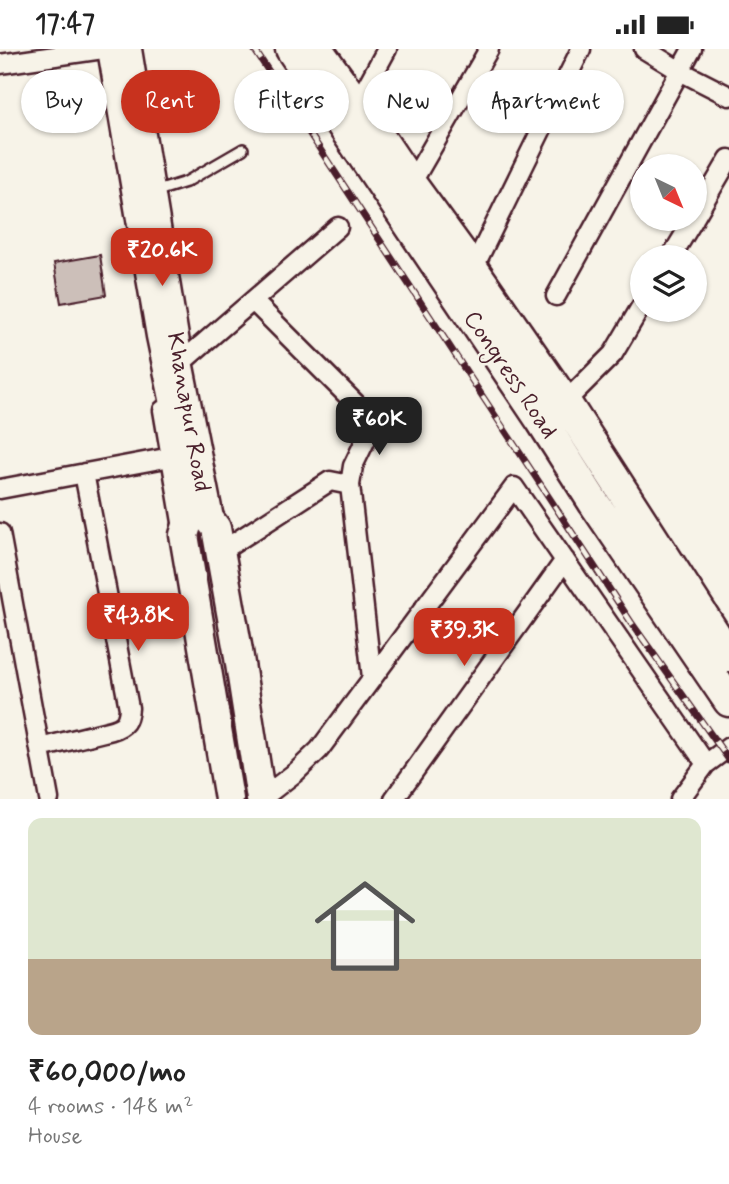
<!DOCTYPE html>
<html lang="en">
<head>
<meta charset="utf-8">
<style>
  body { margin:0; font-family:Mynerve,sans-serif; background:#f2f2f2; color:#222; height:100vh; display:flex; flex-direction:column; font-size:26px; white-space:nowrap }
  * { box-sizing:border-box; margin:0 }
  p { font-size:23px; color:#767676 }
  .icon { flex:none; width:38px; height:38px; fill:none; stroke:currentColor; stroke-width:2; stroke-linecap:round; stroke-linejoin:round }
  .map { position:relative; height:750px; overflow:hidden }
  .details { display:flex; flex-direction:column; background:#fff; flex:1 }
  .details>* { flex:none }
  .hud { position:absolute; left:21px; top:21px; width:688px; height:63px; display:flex; gap:14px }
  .needle { width:46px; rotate:137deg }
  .buttons { position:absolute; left:630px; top:105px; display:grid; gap:14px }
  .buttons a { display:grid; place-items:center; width:77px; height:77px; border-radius:50%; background:#fff; box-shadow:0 2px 5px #0004; font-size:35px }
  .price { position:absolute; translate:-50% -60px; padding:0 16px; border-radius:14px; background:#c8321e; color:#fff; font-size:23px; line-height:46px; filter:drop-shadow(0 2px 4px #0008) }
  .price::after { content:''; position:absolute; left:50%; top:42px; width:21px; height:16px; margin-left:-10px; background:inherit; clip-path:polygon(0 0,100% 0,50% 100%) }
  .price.on { background:#222; color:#fff }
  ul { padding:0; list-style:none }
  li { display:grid; align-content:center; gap:14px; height:371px; padding:0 28px }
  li+li { border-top:2px solid #e0e0e0 }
  li span { display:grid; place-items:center; height:217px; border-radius:14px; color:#555 }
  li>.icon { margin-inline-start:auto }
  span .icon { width:126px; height:126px; fill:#fffc; stroke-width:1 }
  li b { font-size:30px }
  .pill { padding:0 24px; border-radius:32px; background:#fff; box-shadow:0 2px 5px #0004; font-size:24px; line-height:63px }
  .pill.on { background:#c8321e; color:#fff }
  .status { display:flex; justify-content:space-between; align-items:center; height:49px; padding:0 35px; background:#fff; direction:ltr }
  .status svg { height:19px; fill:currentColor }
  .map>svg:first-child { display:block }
</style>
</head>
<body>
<div class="status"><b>17:47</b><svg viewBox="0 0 49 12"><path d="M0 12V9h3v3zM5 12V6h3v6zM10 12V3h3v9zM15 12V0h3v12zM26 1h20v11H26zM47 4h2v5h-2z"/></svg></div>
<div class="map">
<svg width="729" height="750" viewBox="0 0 729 750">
  <rect width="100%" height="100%" fill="#f7f3e8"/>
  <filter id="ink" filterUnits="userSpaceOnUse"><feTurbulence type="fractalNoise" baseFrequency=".0143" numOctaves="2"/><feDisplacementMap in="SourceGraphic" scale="14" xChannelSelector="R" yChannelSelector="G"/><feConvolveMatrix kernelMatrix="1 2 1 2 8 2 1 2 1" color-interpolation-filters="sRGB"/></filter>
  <g filter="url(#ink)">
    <path fill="#ccbfb9" stroke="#4a1f2b" stroke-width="2" d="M100,206l6,40 -45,8 -7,-40z"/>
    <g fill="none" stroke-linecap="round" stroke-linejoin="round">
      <defs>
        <path id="service" d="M154,143l32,-10 57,-33"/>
        <path id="minor" d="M132,0l51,312 31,157
          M644,0l36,22 49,25
          M0,15l103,-15
          M357,55l30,-55
          M411,135l78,-135
          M695,168l34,-58
          M671,208l23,-38
          M468,224l5,-4 108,-220
          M556,247l136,-247
          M253,252l109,109 6,8 2,8 -3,11 -14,29 -3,19 22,193
          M183,312l155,-134
          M565,353l48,-48 29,-49
          M163,361l20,118
          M0,440l171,-32
          M0,484l49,266
          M220,503l110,-71 20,4
          M40,699l72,-18c13,-4 16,-9 17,-22l-45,-235
          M261,750l35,-27 23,-22 195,-263 192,277
          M394,750l171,-239
          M680,750l26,-35 23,-17"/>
        <path id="primary" d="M112,0l49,287 34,164
          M229,750l-45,-264 11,-35 21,28 22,123 23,148"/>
        <path id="trunk" d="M291,0l250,371 53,83 135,198
          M317,0l40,55 54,80 62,85 92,133 164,254"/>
      </defs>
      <use href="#service" stroke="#4a1f2b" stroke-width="14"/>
      <use href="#minor" stroke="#4a1f2b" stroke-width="23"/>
      <use href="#primary" stroke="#4a1f2b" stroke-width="33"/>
      <use href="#trunk" stroke="#4a1f2b" stroke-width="35"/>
      <use href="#service" stroke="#f7f3e8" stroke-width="9"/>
      <use href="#minor" stroke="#f7f3e8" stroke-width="18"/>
      <use href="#primary" stroke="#f7f3e8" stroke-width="28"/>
      <use href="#trunk" stroke="#f7f3e8" stroke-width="30"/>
      <defs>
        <path id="rail" d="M254,0l377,573 98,138"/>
      </defs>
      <use href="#rail" stroke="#4a1f2b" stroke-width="7"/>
      <use href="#rail" stroke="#f7f3e8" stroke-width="4.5" stroke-dasharray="13" stroke-linecap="butt"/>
    </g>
  </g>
  <g text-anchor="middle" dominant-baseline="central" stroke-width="5" stroke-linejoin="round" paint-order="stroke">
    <g font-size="24" fill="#4a1f2b" stroke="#f7f3e8">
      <text transform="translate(510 326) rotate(56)">Congress Road</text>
      <text transform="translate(188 363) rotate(80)">Khanapur Road</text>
    </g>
  </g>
</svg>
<div class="buttons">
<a><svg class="needle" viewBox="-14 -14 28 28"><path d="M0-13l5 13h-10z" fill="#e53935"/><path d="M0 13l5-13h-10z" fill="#767676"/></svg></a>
<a><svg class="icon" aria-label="layers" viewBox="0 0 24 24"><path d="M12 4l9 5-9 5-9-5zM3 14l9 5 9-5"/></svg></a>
</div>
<b class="price" style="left:162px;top:239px">₹20.6K</b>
<b class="price on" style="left:379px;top:408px">₹60K</b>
<b class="price" style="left:138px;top:604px">₹43.8K</b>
<b class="price" style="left:464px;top:619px">₹39.3K</b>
<div class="hud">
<a class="pill">Buy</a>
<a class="pill on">Rent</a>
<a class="pill">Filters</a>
<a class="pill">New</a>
<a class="pill">Apartment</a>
</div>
</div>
<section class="details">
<ul>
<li><span style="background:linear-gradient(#dfe7d0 65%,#b9a48a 0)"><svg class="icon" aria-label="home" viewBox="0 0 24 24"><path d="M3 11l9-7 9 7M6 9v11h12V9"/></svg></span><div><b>₹60,000/mo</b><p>4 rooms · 148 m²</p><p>House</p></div></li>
</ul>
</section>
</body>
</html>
